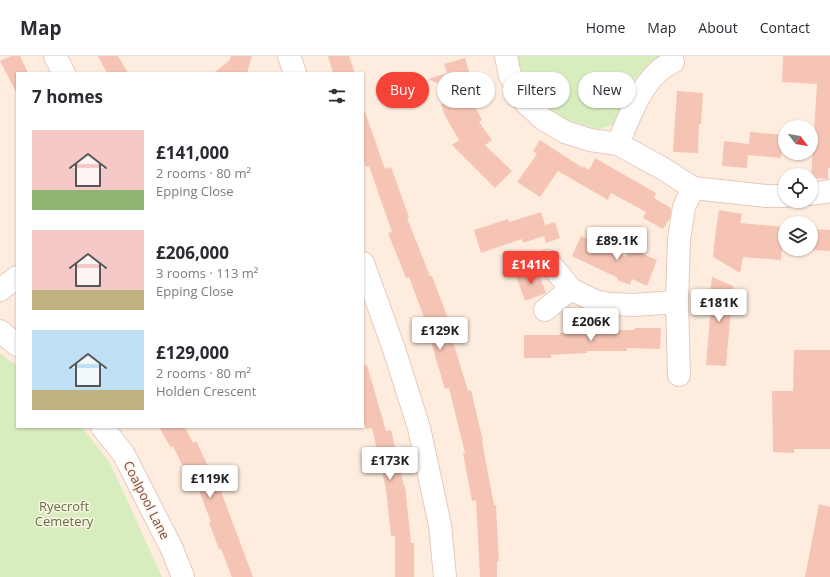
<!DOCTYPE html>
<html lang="en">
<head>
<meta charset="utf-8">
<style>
  body { margin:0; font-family:"Open Sans",sans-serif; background:#f2f2f3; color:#2b2b33; height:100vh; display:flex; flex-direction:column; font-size:15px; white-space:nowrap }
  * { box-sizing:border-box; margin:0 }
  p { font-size:13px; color:#7c7c81 }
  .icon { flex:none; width:22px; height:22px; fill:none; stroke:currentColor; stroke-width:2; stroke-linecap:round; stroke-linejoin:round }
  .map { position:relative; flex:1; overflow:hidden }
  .side { position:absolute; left:16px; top:16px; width:348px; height:356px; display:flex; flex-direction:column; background:#fff; border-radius:0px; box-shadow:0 1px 3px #0004 }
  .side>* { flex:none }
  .hud { position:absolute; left:376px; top:16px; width:380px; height:36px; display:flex; gap:8px }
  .needle { width:26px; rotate:121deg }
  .tools { position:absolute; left:778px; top:64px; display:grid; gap:8px }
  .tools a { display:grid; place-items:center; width:40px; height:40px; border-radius:50%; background:#fff; box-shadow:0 1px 3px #0004; font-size:20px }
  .price { position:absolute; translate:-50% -34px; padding:0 9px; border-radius:4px; background:#fff; color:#222; font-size:13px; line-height:26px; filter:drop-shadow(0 1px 2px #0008) }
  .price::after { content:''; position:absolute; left:50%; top:24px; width:12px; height:9px; margin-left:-6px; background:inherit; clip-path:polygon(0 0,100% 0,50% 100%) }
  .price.current { background:#f54338; color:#fff }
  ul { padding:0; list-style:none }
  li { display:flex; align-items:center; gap:12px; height:100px; padding:0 16px }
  li span { display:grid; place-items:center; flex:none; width:112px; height:80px; border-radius:0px; color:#555 }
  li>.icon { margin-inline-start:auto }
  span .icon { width:48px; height:48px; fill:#fffc; stroke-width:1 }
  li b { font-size:17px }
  h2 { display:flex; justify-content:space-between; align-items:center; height:48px; padding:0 16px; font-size:17px }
  .pill { padding:0 14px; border-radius:18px; background:#fff; box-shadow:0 1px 3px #0004; font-size:14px; line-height:36px }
  .pill.current { background:#f54338; color:#fff }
  header { display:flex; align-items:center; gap:24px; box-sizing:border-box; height:56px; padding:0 20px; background:#fff; border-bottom:1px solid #e1e1e2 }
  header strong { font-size:19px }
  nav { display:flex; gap:22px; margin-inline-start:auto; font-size:14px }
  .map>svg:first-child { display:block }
</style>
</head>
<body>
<header>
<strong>Map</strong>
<nav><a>Home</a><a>Map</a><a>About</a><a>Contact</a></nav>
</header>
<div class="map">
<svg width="830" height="521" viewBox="0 0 830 521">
  <rect width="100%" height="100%" fill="#feeddf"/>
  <path fill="#d8edbd" d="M517,0h144l-30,27 -17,42 -16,4 -37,-11 -25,-21 -15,-22z
    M0,297l17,13v61h65l28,36 52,114h-162z"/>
  <path fill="#f6c4b4" d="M11,0h9l8,17h-11v21l-17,-33z
    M98,0h20l10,17h-21z
    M231,0h21l-5,17h-33l16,-13z
    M328,0h21l6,17h-22z
    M783,0h47v112h-2v11l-17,-1 6,-94 -35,-2z
    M465,2l5,17 -6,2 13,34 5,9 -3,2 13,18 -7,5 27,26 -17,17 -43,-43 7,-5 -14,-24 -4,-12 23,-8 -36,-17 19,-6 -3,-9z
    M677,35l26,2 -2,31h-2l-1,29 -25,-1z
    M365,56l20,57 6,-2 18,50 -2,1 23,58h2l18,48 -2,1 20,66 3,-1 12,51h-1l12,64h2l3,56h-2v16h-17l-4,-77 -4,1 -9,-48h2l-16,-65 -4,1 -15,-50h2l-23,-62 -3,1 -18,-45 4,-1 -23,-66 -3,1 -3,-9v-45z
    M750,76l33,3 -2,23 -33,-3 -1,13 -25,-2 2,-25 25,3z
    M540,84l43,28v-2l6,4 6,-12 61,35 -2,5 17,10 -1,10 -7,11 -20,-11 3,-6 -35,-19 -3,7 -50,-29 -18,26 -23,-15 20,-28 -4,-3z
    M719,154l23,4 -2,9 44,4 -3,33 -38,-3 -3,16 -27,-16 3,-28z
    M541,156l4,13 10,-3 5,16 -14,5 -2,-7 -21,7 -1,-4 -41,14 -7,-23 34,-11 1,3z
    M811,173l19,1v21l-19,-1z
    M581,180l45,21 6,-14 13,5 -2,6 14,6 -10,26 -15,-7 -2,6 -13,-5 1,-2 -46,-22z
    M537,213l9,24 -21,8 -9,-25z
    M712,221l21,9 -7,80 -20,-1 5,-60h-2z
    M635,272h26l-1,21 -33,-1v3h-40v2l-36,2v3h-27v-23h36v-2l37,-2v-1h38z
    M794,294h36v99h-36v4l-21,-1 -1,-61h21z
    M367,309l19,66 5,-1 13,56h1l6,57h3v34h-19v-41h-4l-5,-47 -14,-61 -6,1 -3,-11v-52z
    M159,371h26l8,16 3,-2 18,38 2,-1 37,99h-21l-11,-28h-2l-10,-26 2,-1 -18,-47 -5,2 -15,-31 -2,2z
    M819,448l11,3v70h-25z"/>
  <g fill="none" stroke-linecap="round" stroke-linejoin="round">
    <defs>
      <path id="minor" d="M55,0l9,17
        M289,0l6,17
        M506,0l4,20 15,26 18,17 22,13 25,8 28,4 44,24 31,20 73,8h19
        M618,88c11,-27 26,-70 55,-82
        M811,138l19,-3
        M548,205l23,28 24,12 14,3 24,1 44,-3
        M363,207l31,86 25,79 21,97 5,52
        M0,234l17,-13
        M545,254l26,-21
        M0,275l17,14
        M679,319l-2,-73 2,-63 5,-32 9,-19
        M102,371l21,26 49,96 11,28"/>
    </defs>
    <use href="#minor" stroke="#e5c9bd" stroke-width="24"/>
    <use href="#minor" stroke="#fff" stroke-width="22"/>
  </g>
  <g text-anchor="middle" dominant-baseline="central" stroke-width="3" stroke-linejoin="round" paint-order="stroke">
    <g font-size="13" fill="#774e45" stroke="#fff2e8">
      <text transform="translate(147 444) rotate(63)">Coalpool Lane</text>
    </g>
    <g font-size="13" fill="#567839" stroke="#fff2e8">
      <text x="64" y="450">Ryecroft<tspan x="64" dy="15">Cemetery</tspan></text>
    </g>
  </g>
</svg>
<div class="tools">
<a><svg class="needle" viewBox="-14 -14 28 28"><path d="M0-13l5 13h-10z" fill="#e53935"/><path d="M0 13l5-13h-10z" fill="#7c7c81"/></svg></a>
<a><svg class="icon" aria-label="locate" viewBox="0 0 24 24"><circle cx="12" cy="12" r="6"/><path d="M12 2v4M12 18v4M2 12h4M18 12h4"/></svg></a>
<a><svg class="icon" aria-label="layers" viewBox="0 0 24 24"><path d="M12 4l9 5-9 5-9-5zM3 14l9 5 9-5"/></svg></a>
</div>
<b class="price" style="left:617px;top:205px">£89.1K</b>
<b class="price current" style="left:531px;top:229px">£141K</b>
<b class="price" style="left:719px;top:267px">£181K</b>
<b class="price" style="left:591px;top:286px">£206K</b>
<b class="price" style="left:440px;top:295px">£129K</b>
<b class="price" style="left:390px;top:425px">£173K</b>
<b class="price" style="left:210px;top:443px">£119K</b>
<div class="hud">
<a class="pill current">Buy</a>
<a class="pill">Rent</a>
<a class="pill">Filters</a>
<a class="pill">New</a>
</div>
<section class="side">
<h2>7 homes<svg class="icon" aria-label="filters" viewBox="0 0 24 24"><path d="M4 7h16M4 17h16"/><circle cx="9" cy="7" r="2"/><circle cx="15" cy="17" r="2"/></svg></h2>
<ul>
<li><span style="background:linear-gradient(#f6c9c9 75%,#8fb573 0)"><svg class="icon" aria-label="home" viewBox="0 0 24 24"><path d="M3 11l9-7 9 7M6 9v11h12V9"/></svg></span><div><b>£141,000</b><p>2 rooms · 80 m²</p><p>Epping Close</p></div></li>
<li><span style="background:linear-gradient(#f6c9c9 75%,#c2b280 0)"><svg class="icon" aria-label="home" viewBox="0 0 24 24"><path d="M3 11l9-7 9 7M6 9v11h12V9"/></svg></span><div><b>£206,000</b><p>3 rooms · 113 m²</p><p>Epping Close</p></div></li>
<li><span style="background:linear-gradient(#bfe0f5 75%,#c2b280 0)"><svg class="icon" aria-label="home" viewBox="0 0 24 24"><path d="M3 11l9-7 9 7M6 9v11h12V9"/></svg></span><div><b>£129,000</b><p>2 rooms · 80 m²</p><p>Holden Crescent</p></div></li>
</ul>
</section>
</div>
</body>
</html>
